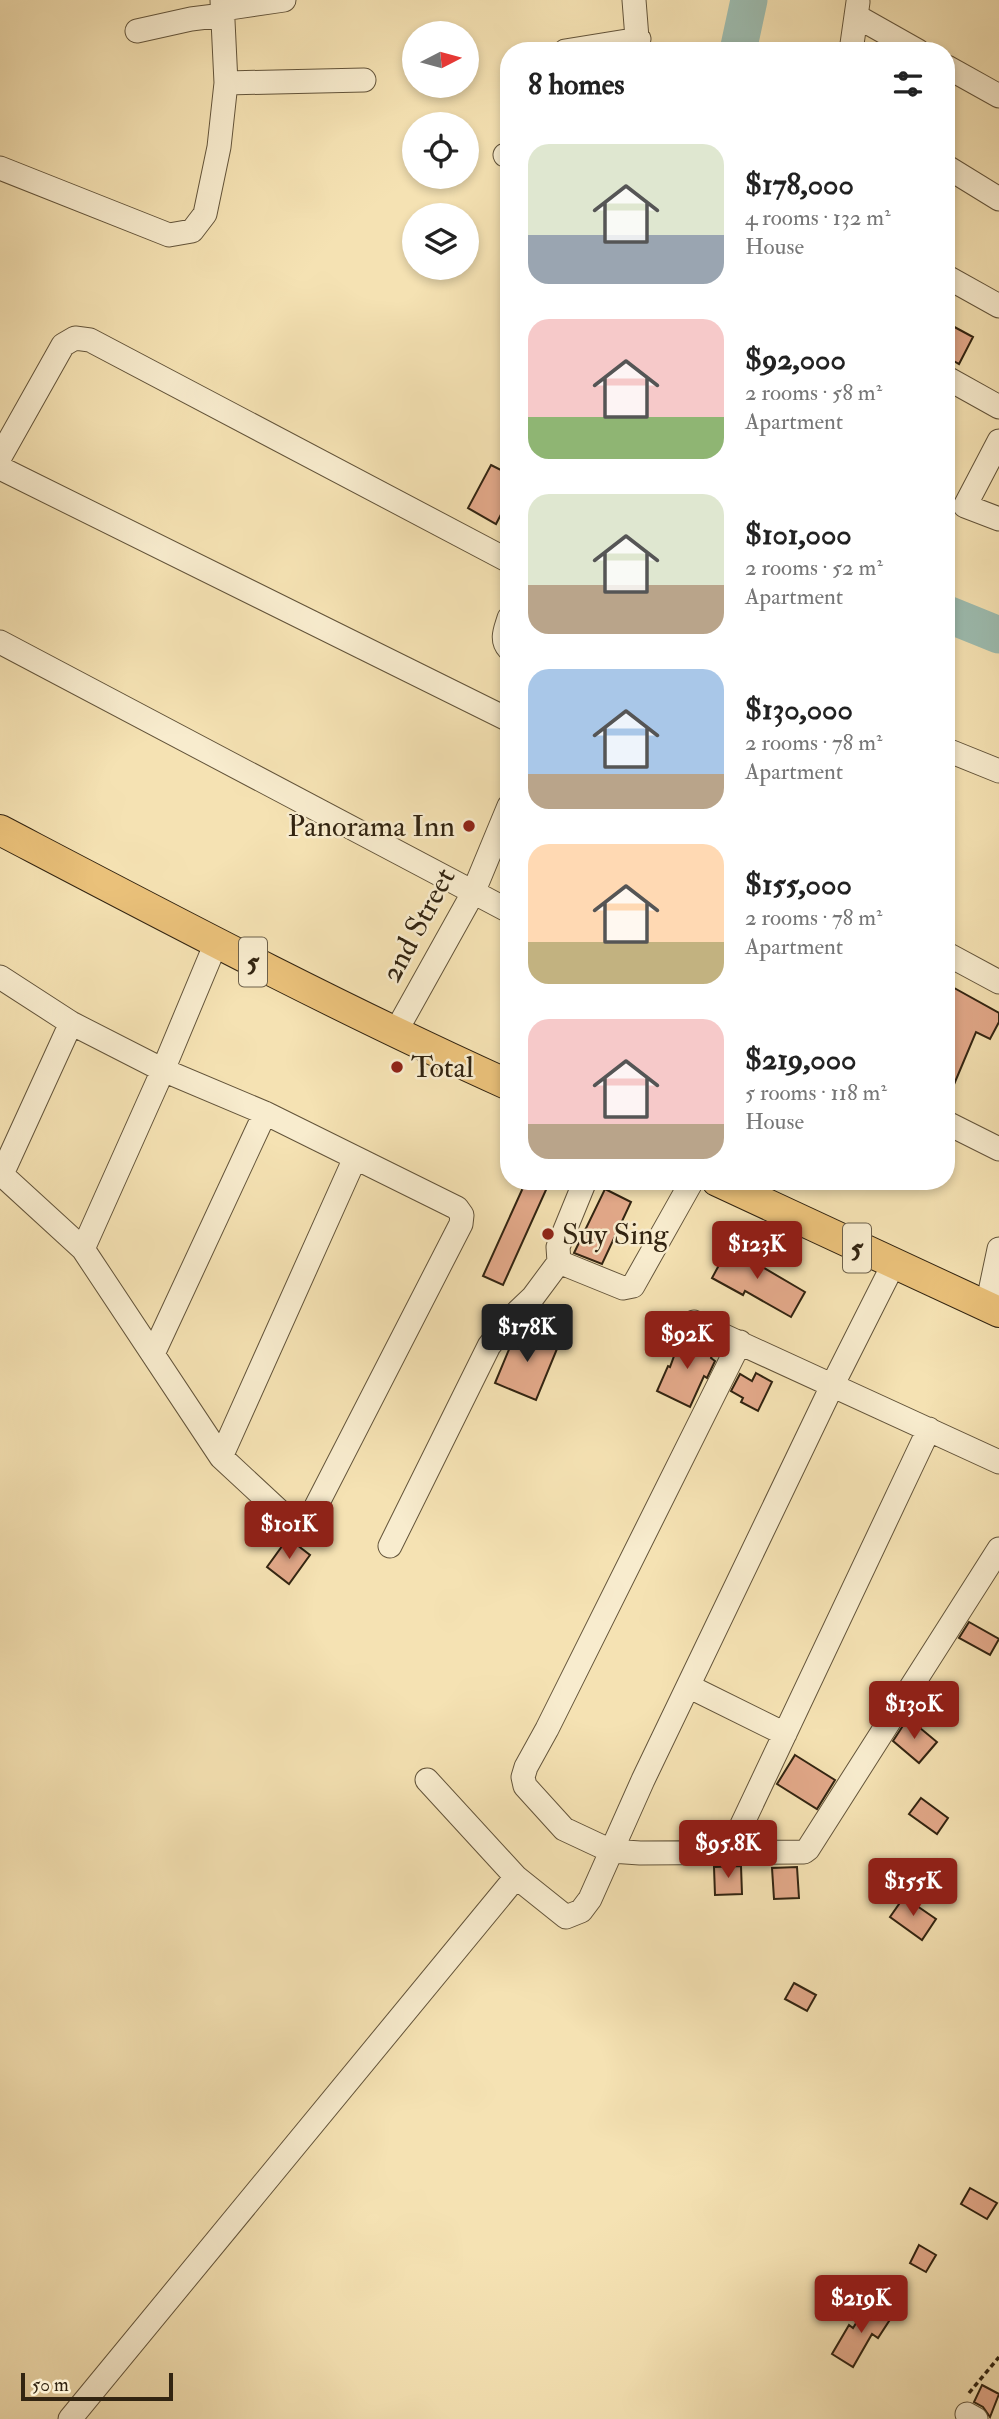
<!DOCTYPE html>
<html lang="en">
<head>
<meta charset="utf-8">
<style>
  body { margin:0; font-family:"IM FELL Double Pica",serif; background:#f6f6f6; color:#222; height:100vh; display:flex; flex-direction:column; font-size:26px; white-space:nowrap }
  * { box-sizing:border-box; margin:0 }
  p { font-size:23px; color:#767676 }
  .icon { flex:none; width:38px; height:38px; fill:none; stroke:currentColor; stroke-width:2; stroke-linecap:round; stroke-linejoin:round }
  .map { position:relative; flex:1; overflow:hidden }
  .side { position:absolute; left:500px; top:42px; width:455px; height:1148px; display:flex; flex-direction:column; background:#fff; border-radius:28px; box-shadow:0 4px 10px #0003 }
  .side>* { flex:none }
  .needle { width:46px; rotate:84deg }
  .tools { position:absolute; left:402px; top:21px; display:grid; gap:14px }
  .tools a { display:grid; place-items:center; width:77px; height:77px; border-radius:50%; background:#fff; box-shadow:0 4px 10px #0003; font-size:35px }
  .scale { position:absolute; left:21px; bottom:18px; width:152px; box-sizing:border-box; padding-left:7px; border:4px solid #322411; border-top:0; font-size:19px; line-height:24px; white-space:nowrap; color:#322411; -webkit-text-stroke:5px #f8ecce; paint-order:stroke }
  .price { position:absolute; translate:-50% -60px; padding:0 16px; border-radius:7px; background:#8f2418; color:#fff; font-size:23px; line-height:46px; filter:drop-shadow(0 2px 4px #0008) }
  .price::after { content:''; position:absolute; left:50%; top:42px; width:21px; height:16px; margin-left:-10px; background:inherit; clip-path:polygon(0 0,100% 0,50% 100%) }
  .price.on { background:#222; color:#fff }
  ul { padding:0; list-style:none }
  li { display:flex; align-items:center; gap:21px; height:175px; padding:0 28px }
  li span { display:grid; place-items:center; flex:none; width:196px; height:140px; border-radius:21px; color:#555 }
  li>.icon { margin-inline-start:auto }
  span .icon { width:84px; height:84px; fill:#fffc; stroke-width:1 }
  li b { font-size:30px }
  h2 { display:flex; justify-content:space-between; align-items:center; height:84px; padding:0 28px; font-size:30px }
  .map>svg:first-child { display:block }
</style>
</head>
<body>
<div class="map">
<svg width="999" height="2419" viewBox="0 0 999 2419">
  <rect width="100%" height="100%" fill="#f5e2b3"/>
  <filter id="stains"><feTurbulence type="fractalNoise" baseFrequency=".00286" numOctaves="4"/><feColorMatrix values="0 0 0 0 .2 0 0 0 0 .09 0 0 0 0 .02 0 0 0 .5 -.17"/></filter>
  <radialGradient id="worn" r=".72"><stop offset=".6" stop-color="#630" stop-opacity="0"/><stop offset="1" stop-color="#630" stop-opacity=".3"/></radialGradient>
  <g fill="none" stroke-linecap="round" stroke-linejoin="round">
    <path stroke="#9dbdb1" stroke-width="37" d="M738,51l11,-51
      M947,614l52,21"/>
  </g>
  <path fill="#e3a98a" stroke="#322411" stroke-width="2" d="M947,323l26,14 -14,27 -12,-7z
    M491,465l18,9v25l-13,25 -28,-16z
    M947,984l52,29v9l-9,17 -14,-7 -29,69z
    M526,1181h24l-47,104 -20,-9z
    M605,1189l26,13 -29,62 -28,-11z
    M731,1243l31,17 -3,5 46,27 -14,25 -46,-26 -2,4 -31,-17z
    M521,1328l38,16 -23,56 -41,-17 20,-48z
    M681,1337l34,12 -4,9 4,3 -8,17 -3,-2 -14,31 -33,-16 11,-25 2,1z
    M756,1373l16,9 -14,29 -17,-9 2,-4 -12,-7 9,-17 12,7z
    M288,1538l22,17 -21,29 -22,-17z
    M969,1622l30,17 -9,16 -31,-17z
    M908,1718l29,24 -18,21 -26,-22z
    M795,1755l40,25 -18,29 -40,-25z
    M921,1798l27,20 -11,16 -28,-20z
    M741,1866l1,28 -27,1 -1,-28z
    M797,1867l2,31 -25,1 -2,-31z
    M904,1897l32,22 -14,21 -32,-23z
    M794,1983l22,12 -9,16 -22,-12z
    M970,2188l27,15 -10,16 -26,-15z
    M919,2245l17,10 -10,17 -16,-9z
    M868,2304l23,14 -13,20 -6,-4 -19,33 -21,-13 17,-29 4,3z
    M982,2385l17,9 -9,23 -7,-10 -9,-5z"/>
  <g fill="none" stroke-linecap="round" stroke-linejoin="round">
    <defs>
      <path id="minor" d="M634,0l4,51
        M223,9l61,-9
        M856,16l62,35
        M137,31l54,-12 32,-4
        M565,51l74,-12
        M851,51l7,-49
        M947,67l52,29
        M226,83l138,-3
        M505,155l4,1
        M947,167l52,32
        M0,168l169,67 23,-4 13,-17 14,-67 7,-64 -4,-83
        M947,277l52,29
        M947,378l52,29
        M999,441l-34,65 34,13
        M0,457l63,-112 12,-7 15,2 419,221
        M0,468l509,252
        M509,618c-3,11 -9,21 0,31
        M0,642l509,269
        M947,750l52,21
        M947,954l52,28
        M0,977l71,46 92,47 102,43 192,95 5,7 -1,9 -154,300 -8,1 -7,-2 -71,-66 -138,-208 -83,-76
        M395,1033l78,-140 36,-87
        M947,1123l52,26
        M2,1174l69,-151
        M585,1181l-27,66 1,15 64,26 10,-2 59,-105
        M83,1249l80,-179 53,-127
        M987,1306l12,-57
        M694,1322l305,140
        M740,1342l-193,387 -21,38 -3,10 2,9 39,43 47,22 29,2 164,-1 4,-3 191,-300
        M153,1354l112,-241
        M221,1457l134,-299
        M390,1546l99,-200 21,-27 23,-22 26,-35
        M688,1686l97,48
        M427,1780l89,97
        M729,1852l200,-423
        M967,2414l9,5
        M70,2419l446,-542 50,40 15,-6 9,-12 53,-119 190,-396 60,-119"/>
      <path id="major" d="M0,830c168,88 336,177 509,255
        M717,1181l282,131"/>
    </defs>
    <use href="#minor" stroke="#63543a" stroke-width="25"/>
    <use href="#major" stroke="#322411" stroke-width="32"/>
    <path stroke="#322411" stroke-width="3.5" stroke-dasharray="5 3.5" stroke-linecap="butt" d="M969,2393l30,-36"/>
    <use href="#minor" stroke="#f8ecce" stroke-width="23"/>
    <use href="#major" stroke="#eac17a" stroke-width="30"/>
  </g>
  <g fill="#8f2418" stroke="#f8ecce" stroke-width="2.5">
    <circle cx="469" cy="826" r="7"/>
    <circle cx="397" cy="1067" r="7"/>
    <circle cx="548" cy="1234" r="7"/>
  </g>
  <g text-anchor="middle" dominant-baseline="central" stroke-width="5" stroke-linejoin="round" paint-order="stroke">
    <g fill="#f8ecce" stroke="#6d604a" stroke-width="2">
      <rect x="239" y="937.5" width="28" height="49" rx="5"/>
      <rect x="843" y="1223.5" width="28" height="49" rx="5"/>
    </g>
    <g font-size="28" font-weight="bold" fill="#322411">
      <text x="253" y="962">5</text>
      <text x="857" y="1248">5</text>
    </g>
    <g font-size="30" fill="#322411" stroke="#f8ecce" text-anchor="start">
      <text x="455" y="826" text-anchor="end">Panorama Inn</text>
      <text x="411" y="1067">Total</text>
      <text x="562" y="1234">Suy Sing</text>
    </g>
    <g font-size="30" fill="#322411" stroke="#f8ecce">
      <text transform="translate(418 925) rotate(-62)">2nd Street</text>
    </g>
  </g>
  <rect width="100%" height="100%" filter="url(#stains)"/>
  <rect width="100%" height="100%" fill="url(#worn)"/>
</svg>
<div class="tools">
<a><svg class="needle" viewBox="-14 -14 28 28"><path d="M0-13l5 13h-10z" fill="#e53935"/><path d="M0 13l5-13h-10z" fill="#767676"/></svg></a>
<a><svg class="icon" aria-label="locate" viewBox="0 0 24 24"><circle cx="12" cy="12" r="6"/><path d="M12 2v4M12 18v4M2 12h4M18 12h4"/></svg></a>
<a><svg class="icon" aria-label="layers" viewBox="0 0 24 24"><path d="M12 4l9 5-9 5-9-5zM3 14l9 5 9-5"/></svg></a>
</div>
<div class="scale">50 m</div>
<b class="price" style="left:757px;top:1281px">$123K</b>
<b class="price on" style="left:527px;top:1364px">$178K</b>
<b class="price" style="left:687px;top:1371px">$92K</b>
<b class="price" style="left:289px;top:1561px">$101K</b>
<b class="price" style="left:914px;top:1741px">$130K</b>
<b class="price" style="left:728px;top:1880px">$95.8K</b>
<b class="price" style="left:913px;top:1918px">$155K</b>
<b class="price" style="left:861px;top:2335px">$219K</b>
<section class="side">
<h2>8 homes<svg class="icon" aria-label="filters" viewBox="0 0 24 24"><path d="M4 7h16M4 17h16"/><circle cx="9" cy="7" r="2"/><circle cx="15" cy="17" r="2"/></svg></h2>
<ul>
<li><span style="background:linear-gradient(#dfe7d0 65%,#9aa5b1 0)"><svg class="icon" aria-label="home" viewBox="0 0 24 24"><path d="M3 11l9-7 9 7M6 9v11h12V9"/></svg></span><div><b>$178,000</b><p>4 rooms · 132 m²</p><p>House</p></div></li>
<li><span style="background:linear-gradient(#f6c9c9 70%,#8fb573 0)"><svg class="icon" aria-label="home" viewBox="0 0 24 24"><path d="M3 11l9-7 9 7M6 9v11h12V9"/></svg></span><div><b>$92,000</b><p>2 rooms · 58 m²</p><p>Apartment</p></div></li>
<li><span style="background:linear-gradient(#dfe7d0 65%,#b9a48a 0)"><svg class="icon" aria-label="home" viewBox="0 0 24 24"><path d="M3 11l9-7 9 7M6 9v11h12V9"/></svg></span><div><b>$101,000</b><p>2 rooms · 52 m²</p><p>Apartment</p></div></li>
<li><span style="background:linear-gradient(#a9c7e8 75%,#b9a48a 0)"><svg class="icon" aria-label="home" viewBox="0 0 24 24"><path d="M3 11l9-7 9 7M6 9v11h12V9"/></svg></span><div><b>$130,000</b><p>2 rooms · 78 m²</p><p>Apartment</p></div></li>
<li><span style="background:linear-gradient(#ffd9b3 70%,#c2b280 0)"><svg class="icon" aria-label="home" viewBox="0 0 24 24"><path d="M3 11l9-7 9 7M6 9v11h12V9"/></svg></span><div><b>$155,000</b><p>2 rooms · 78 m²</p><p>Apartment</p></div></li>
<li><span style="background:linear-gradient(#f6c9c9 75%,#b9a48a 0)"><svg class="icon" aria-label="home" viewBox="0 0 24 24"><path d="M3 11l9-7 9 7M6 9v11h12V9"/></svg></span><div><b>$219,000</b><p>5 rooms · 118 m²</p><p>House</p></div></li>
</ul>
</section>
</div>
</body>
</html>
